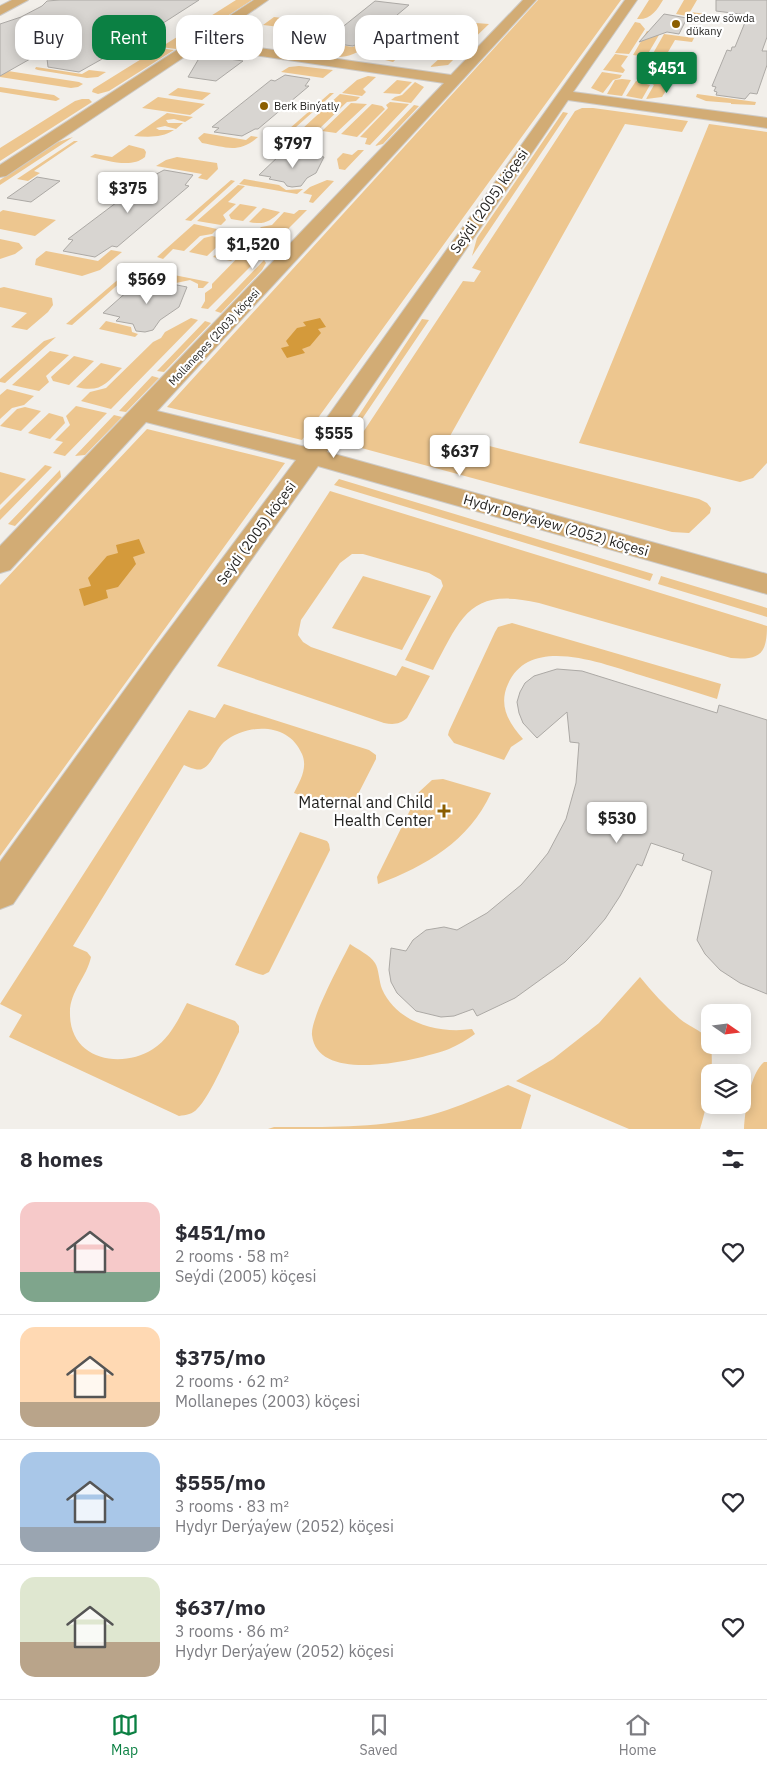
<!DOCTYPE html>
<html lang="en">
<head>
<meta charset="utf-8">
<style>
  body { margin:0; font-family:"IBM Plex Sans",sans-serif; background:#f7f7f7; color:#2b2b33; height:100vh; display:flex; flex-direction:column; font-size:19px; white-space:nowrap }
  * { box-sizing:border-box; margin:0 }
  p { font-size:16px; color:#7c7c81 }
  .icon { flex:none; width:28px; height:28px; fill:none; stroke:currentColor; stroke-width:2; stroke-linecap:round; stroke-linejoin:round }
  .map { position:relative; height:1129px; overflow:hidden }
  .side { display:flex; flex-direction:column; background:#fff; flex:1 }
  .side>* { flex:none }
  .top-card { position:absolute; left:15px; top:15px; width:500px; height:45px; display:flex; gap:10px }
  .needle { width:32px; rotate:104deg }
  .controls { position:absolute; left:701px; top:1004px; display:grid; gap:10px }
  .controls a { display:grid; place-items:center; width:50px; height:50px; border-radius:10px; background:#fff; box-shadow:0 2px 12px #0003; font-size:25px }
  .price { position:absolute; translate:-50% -42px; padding:0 11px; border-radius:5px; background:#fff; color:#222; font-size:16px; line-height:32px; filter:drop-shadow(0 1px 2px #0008) }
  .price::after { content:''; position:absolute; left:50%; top:30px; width:15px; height:11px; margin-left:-8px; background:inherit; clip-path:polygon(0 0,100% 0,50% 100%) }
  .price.on { background:#0b8043; color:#fff }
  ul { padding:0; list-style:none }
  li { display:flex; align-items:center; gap:15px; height:125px; padding:0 20px }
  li+li { border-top:1px solid #e1e1e2 }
  li span { display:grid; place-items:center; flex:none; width:140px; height:100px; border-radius:15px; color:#555 }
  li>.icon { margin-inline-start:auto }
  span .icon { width:60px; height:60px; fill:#fffc; stroke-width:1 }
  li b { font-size:21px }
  h2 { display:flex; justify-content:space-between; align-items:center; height:60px; padding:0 20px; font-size:21px }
  .chip { padding:0 18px; border-radius:15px; background:#fff; box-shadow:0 2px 12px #0003; font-size:18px; line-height:45px }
  .chip.on { background:#0b8043; color:#fff }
  .tabs { display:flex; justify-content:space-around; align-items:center; height:70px; border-top:1px solid #e1e1e2; background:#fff; font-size:14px; color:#7c7c81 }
  .tabs a { display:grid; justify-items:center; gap:2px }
  .tabs .on { color:#0b8043 }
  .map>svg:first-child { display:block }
</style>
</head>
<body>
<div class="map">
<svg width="767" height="1129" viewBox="0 0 767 1129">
  <rect width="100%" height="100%" fill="#f2efea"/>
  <path fill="#edc68f" d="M236,0h16l-51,33 -14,-2z
    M538,0h83l-319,440 -135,-33z
    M649,0h14c-6,10 -12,20 -26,19z
    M684,0h13l-7,12 17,2 -3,5 -28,-5z
    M274,17l42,5 -11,8 -42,-5z
    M429,17l12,1 -23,22 2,3 -3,2 -18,-2z
    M445,19l11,1 -24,23 -11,-3z
    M460,21l14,1 -23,22h-15z
    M635,22l5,1 5,6 -16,25 -14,-1z
    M476,23l13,1 -28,27 -18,-2 3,-3 8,-1z
    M647,31l12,4 -13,22 -13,-2z
    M185,32l14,2 -23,15 -15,-2z
    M664,34l30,4 -2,4 -17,-2 -11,19 -13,-2z
    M317,42l36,5 9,-5 8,1c-19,17 -33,16 -56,10l-4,-4z
    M398,44l18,3 -4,3 -7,1 -12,11 -8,-2v-4z
    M129,46l16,2 -19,12 -17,-2z
    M159,48l15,2 -65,41 -11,3 -6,-2 1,-3z
    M441,50l19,3 -12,12 -18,2 11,-10 -3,-3z
    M615,54l13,2 -7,10 4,4 -2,3 -20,-3z
    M668,61l14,2 -9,17 -21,-3 2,-3 7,-2z
    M299,66l34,4 -10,8 -42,-6 8,-5z
    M36,67l46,7 7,-4 17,2 -8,5 -11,1 -49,-8 -3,-1z
    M8,71l71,11 4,2 -5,3 -7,1 -71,-11v-3z
    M602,72l20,3 -2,3 -7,2 -10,13 -12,-5z
    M368,76l8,1 -13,12 3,3 -4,4 -20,-3 15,-13z
    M651,78l21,3 -10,16 -16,2 8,-14 -5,-3z
    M622,79l9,1 -9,16 -15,-2 8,-14z
    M397,80l15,2 -12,12 -17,-1z
    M636,81l14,4 -8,14 -16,-3z
    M415,82l9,5 -13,16 -20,-3 4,-3 7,-2z
    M0,87l54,8 6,4 -4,2 -56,-9z
    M178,88l33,5 -9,7 -34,-5z
    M330,93h4l-57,51 -4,-1z
    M340,94l20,3 -4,4 -9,1 -30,29 -8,-2 -14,13 -6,-1z
    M697,94l59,8 -1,3 -24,-1v-1l-25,-2 -10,-4z
    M158,97l47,7 -15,11 -48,-7z
    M82,99h7l3,3 -92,59v-13l75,-47z
    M390,102l19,2 -39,41 -5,-1 2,-6 -7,-1 28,-29 -2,-3z
    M351,103l16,1 -31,29 -14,-2z
    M372,104l10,2 3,3 -28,28 -16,-3z
    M414,105l5,1 -36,38 -8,2z
    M582,108h11l95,13 -6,11 -57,-8 -175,312 249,63 8,4 4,5 -1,5 -21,20 -17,-1 -318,-86 109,-165 11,1 7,-11 -9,-3 103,-157z
    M563,112l5,1 -96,143 5,-18z
    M167,113l26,4 -8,5 -11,-3 -8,1 2,3h15l-7,6 -11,-3 -9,2 3,2h15c-12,8 -26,7 -40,6z
    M709,124l58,8v331l-14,15 -13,4 -161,-39z
    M204,133l42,7 5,-4 7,1c-20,17 -32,10 -56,6l-4,-5z
    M73,137l-73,48v-5l58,-38z
    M74,141h4l-44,30 6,2 -12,8 -11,-2z
    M129,145l15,4 2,3 -1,5c-14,12 -38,3 -55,0l5,-3 17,3z
    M358,150h6l-19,20 -6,-1 -2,-10 6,-6 9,2z
    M177,157l40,6 1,6 -11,11 -9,-2 4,-4 -46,-8 10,-6z
    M244,179l35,6 7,5 17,-1 -6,5 -58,-10z
    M231,180l4,1 -44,40 -6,-1z
    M327,180l7,1 -21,22 -4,-1 3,-7 -9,-2 7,-6z
    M238,185l7,1 -17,16 8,2 -13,11 3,5 -5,5 -24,-4z
    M240,204l17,3 -14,14 -12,-2 -2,-4z
    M263,208l17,4c-11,10 -16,13 -31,10z
    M3,210l53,10 -21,16 -35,-7v-17z
    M299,210h8l-23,23 -10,-2 -4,4 -14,-3 5,-5 11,-2 12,-13 10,2z
    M194,224l23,5 -5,5 -12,2 -16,15 -11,-2 -10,10 -6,-2z
    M253,235l14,3 -4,4 10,2 -65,65 -7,-1 4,-7v-8l7,-5v-4l38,-39 -2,-4z
    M212,236l13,3 -18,17 -18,-4 15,-14z
    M0,239l19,4 4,5 -8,6 -15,5z
    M231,240l12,2 2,4 -14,15 -18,-4z
    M111,250l11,2 -22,18 -18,6 -47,-11 1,-6 10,-8 52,10z
    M264,260l2,3 -4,7 -41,43 -6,-2z
    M139,266l-67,59 -6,-1 62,-53z
    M144,269l65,13 -6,6h-5v-4l-8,-4 -14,3 -38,-8z
    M4,287l48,11 1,7 -5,7 -21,18 -16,-3 16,-14 -27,-6v-19z
    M191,318l7,2 -87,89 -30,-8 9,-9 16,-4 47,-46 8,-4 4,-6z
    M422,319l7,1 -69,102 -5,-1z
    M106,321l25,6 1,5 6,2 -3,3 -36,-8z
    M205,321l6,2 -47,49 -7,-1z
    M56,337l-51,46 -5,-1v-3l44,-38z
    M50,351l19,4 -23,21 3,6 -10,9 -27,-6z
    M74,356l20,5 -25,24 -16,-4 -2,-4z
    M101,363l21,5c-17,16 -21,25 -46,19z
    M152,376l7,2 -33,34 -7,-1z
    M7,389l27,7 -10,9 -12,3 -12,11v-24z
    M76,406l31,7 -42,43 -12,-3 10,-11 -8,-2 15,-15 -4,-9z
    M25,407l16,4 -20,20 -21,-5 17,-17z
    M49,413l14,4 2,6 -15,16 -22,-6z
    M114,415l8,2 -37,38 -10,1z
    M147,429l138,34 -285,393v-271z
    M45,465l7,2 -52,53v-10z
    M60,470l1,7 -46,49 -7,-2z
    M0,472l26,7 -26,26z
    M339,479l314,95 -3,7 -316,-96z
    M330,491l437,135c0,29 -8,34 -36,32l-192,-55c-69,-16 -77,13 -106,67l-28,-10 38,-74 -2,-6 -12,-7 -66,-19h-11l-12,9 -39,57 -3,15 5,7 8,5 85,29 6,-10 28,10 -23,42c-7,6 -13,7 -23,5l-167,-57z
    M363,576l68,20 -29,54 -70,-22z
    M661,576l106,32v9l-109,-33z
    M512,623l209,61 -4,15c-25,-8 -51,-16 -77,-24 -37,-11 -110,-41 -132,9 -10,22 1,39 15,55l-12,8 -7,13 -50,-17 -6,-8 1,-4 46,-99 3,-5z
    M224,704l145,46 7,5v4l-24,47 -3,3 -7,1 -48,-17c6,-12 14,-25 8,-39 -13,-32 -55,-31 -78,-12 -8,7 -12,23 -22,27 -5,2 -13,-2 -18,-4l-111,181 14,6 4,5c-4,20 -22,35 -21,57 0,45 50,56 83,35 17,-11 25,-29 34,-46l48,18 4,5v6c-10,18 -28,64 -42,77 -4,5 -11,6 -18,7l-170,-79 13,-22 -22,-11 189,-294 26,8z
    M443,779l48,14c-22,48 -65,73 -113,91l-1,-7 42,-85 13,-12z
    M300,832l27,9 2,3 1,6 -61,122 -6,3 -4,-1 -24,-9z
    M350,944c7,5 20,11 25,19 4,6 4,19 7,26 15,34 56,45 90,40l3,5c-8,6 -17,11 -26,15 -30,11 -132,36 -137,-14 -2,-16 29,-73 38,-91z
    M640,977c12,15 25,29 40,42 8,7 21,11 28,20 10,16 -2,72 -8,90h-71l-113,-48 37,-22 46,-36z
    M764,1062h3v67h-23c1,-19 6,-55 20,-67z
    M508,1085l23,10 -10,34h-253l6,-2c57,0 118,2 173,-17 20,-7 41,-16 61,-25z"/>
  <path fill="#d49a3b" d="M320,318l6,9 -8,2 3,4 -11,13 -8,3 3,4 -18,5 -6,-10 8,-2 -3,-5 11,-13 9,-2 -3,-4z
    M139,539l6,14 -12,4 3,7 -18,23 -12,3 2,8 -24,8 -5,-17 12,-3 -3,-8 19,-22 11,-3 -2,-8z"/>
  <path fill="#d8d5d1" stroke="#aca9a5" d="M60,0h139l-56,36 -64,36 -31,-5 -2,-17 -46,26v-52l21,-7 21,-11 5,-5z
    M716,0h51v37l-5,14h5v14l-10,29 -7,-1 -5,6 -29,-4 1,-3 -3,-1 2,-4 -4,-1 15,-36 4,1 1,-4h3l13,-32 -32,-4z
    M375,1l34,4 -43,36h-3l-10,5 -23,-3 3,-6h-3z
    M664,14l23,4 -8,16 -12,-2 -28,10z
    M201,55l42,6 -27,20 -28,-4z
    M285,75l25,4 -5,7h4l-51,43h-3l-13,7 -28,-4 5,-4 -7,-1 59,-47 4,1z
    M282,153l12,2 3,-2 27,4 -8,16 -9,5 -6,8 -9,1 -5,-1 -3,-4 -15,-3 2,-2 -12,-2z
    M164,170l29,5 -8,10 4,1 -72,61 -5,-1 -17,11 -32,-6 10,-11 -5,-1 81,-61z
    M37,177l23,4 -29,21 -24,-4z
    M157,281l30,6 -8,20 -19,13 -7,10 -8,2 -9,-1 -3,-7 -17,-3 4,-4 -17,-4 35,-31 16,3z
    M557,669l25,2 135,42 2,-8 48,15v274l-27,-11 -20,-13 -15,-16 -8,-14 15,-69 -30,-11 2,-6 -33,-11 -9,23 -5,-2 -17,32 -15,23 -19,22 -21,21 -50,36 -38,18 -4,-7 -19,7 -13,1 -25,-6 -19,-18 -6,-11 -2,-12 2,-22 15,3 7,-11 13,-10 18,-3 13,3 30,-17 34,-28 14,-16 13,-16 18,-34 10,-36 3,-40 -9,-1 -3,-30 -30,26 -14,-15 -4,-10 -2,-11 3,-10 5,-9 9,-7z"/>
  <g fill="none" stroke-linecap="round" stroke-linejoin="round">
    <defs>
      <path id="minor" d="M12,0h16l-28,15v-9z
        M254,0h14l-59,41 242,34 72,-75h13l-379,411 149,36 319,-447h12l-64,92 194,26v10l-199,-28 -241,352 440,122v20l-449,-128 -146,205 -159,233 -13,5v-47l150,-207 146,-195 -150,-38 -136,148 -10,3v-27l444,-463 -245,-36 -193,129 -6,1v-12z"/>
    </defs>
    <use href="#minor" stroke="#cdcac6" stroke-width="2"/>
    <use href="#minor" fill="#d2ac75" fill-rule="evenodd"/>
  </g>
  <g fill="#8b5e01" stroke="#fff" stroke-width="2">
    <circle cx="676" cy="24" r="5"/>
    <circle cx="264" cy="106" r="5"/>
    <path d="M441.5 803.5h5v5h5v5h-5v5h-5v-5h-5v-5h5z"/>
  </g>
  <g text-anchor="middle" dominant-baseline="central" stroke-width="4.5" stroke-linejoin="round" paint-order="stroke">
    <g font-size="11" fill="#252422" stroke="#fff" text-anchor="start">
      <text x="686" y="18">Bedew söwda<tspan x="686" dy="13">dükany</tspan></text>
      <text x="274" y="106">Berk Binýatly</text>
    </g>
    <g font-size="11" fill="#252422" stroke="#fff">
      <text transform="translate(214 337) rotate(-47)">Mollanepes (2003) köçesi</text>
    </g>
    <g font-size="14" fill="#252422" stroke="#fff">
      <text transform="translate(489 201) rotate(-55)">Seýdi (2005) köçesi</text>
      <text transform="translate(556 525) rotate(16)">Hydyr Derýaýew (2052) köçesi</text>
      <text transform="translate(256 533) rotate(-54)">Seýdi (2005) köçesi</text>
    </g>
    <g font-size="16" fill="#252422" stroke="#fff" text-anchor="end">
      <text x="433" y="802">Maternal and Child<tspan x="433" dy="18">Health Center</tspan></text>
    </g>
  </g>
</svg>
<div class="controls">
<a><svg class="needle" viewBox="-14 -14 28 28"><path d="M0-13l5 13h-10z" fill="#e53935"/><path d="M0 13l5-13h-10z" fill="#7c7c81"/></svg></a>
<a><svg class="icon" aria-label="layers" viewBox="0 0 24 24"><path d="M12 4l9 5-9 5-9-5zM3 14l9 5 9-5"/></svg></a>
</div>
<b class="price on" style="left:667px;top:94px">$451</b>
<b class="price" style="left:293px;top:169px">$797</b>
<b class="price" style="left:128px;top:214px">$375</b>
<b class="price" style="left:253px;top:270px">$1,520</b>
<b class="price" style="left:147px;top:305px">$569</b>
<b class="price" style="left:334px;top:459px">$555</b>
<b class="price" style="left:460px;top:477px">$637</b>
<b class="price" style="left:617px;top:844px">$530</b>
<div class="top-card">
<a class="chip">Buy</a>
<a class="chip on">Rent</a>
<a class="chip">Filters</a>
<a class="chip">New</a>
<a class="chip">Apartment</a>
</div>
</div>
<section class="side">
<h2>8 homes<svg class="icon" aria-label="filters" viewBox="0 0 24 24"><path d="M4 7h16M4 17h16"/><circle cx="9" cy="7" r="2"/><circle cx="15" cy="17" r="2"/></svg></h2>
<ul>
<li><span style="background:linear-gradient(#f6c9c9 70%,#7fa58c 0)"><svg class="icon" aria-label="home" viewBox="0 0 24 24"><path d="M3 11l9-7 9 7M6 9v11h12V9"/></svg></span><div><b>$451/mo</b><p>2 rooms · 58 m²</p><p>Seýdi (2005) köçesi</p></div><svg class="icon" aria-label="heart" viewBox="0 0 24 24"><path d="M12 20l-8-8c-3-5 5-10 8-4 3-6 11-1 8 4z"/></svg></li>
<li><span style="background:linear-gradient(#ffd9b3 75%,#b9a48a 0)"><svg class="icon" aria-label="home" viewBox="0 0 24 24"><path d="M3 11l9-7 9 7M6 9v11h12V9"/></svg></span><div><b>$375/mo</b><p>2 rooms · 62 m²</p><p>Mollanepes (2003) köçesi</p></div><svg class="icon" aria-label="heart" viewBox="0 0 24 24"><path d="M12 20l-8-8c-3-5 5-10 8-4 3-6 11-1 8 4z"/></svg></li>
<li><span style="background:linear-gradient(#a9c7e8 75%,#9aa5b1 0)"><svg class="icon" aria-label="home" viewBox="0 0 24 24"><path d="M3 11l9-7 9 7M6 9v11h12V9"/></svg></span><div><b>$555/mo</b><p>3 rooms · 83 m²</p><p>Hydyr Derýaýew (2052) köçesi</p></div><svg class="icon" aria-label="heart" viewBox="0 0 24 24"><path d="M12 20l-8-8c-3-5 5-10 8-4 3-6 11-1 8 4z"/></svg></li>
<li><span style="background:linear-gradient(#dfe7d0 65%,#b9a48a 0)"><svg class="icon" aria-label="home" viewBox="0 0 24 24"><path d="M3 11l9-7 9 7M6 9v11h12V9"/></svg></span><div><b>$637/mo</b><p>3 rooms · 86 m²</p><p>Hydyr Derýaýew (2052) köçesi</p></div><svg class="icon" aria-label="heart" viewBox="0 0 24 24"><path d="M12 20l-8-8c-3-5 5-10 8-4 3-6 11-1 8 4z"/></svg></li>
</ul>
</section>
<nav class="tabs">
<a class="on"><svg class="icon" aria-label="map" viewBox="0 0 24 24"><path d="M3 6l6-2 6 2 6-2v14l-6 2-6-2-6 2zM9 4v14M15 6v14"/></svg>Map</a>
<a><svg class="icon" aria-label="saved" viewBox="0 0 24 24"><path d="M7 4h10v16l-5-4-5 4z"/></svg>Saved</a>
<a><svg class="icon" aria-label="home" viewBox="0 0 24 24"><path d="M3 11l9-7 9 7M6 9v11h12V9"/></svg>Home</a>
</nav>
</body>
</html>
